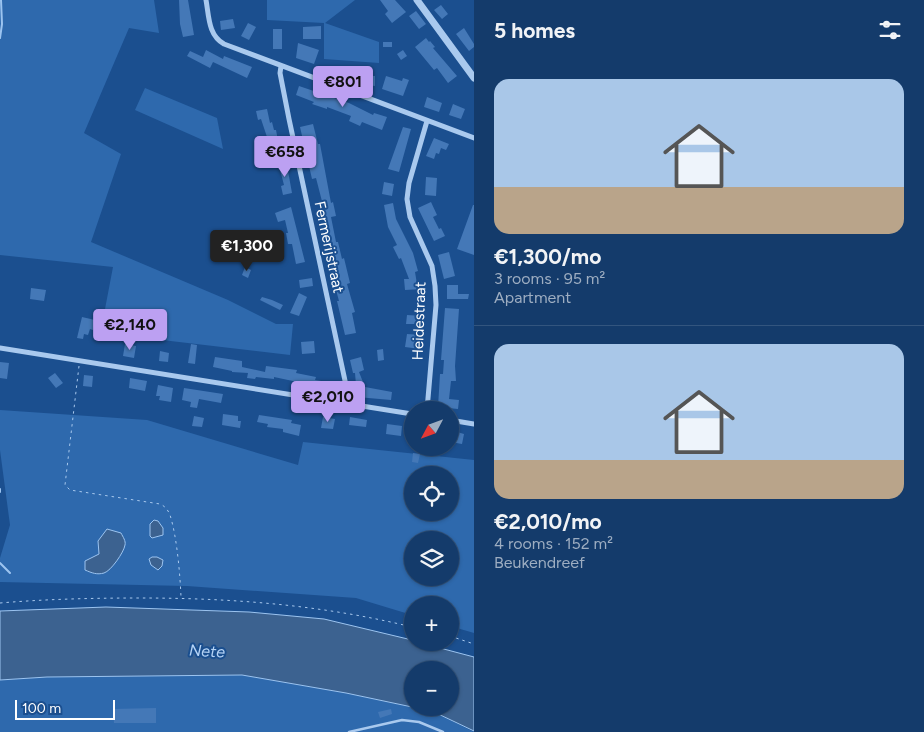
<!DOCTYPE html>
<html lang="en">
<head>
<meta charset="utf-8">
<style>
  body { margin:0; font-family:Figtree,sans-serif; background:#1d4271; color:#f1f3f6; height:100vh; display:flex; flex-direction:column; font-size:19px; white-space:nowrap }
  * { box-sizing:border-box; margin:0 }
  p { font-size:16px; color:#9dadc1 }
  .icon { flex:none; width:28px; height:28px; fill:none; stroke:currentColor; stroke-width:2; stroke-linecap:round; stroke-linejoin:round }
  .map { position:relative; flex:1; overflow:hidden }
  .drawer { display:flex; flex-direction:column; background:#143b6b; width:450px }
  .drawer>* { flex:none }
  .needle { width:32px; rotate:229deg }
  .fabs { position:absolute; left:404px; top:401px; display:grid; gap:10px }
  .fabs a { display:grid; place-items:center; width:55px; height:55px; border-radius:50%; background:#143b6b; box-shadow:0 1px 4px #0004,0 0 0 1px #33557e; font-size:25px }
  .scale { position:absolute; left:15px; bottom:12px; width:100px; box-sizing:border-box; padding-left:5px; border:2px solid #fff; border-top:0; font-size:14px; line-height:18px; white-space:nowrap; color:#fff; -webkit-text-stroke:4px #1b4f8f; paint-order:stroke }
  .price { position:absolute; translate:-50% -42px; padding:0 11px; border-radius:5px; background:#bca0f2; color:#111; font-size:16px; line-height:32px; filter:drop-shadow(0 1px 2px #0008) }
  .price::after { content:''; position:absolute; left:50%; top:30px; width:15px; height:11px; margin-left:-8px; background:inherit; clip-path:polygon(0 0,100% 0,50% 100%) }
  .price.selected { background:#222; color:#fff }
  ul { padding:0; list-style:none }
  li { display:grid; align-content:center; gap:10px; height:265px; padding:0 20px }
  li+li { border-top:1px solid #33557e }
  li span { display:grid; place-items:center; height:155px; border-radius:15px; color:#555 }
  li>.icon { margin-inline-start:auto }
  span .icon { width:90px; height:90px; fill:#fffc; stroke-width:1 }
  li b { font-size:21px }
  h2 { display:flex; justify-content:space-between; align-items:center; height:60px; padding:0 20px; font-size:21px }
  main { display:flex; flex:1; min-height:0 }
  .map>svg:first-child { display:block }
</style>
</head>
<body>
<main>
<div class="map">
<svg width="474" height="732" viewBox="0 0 474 732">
  <rect width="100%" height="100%" fill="#1b4f8f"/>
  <path fill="#2e69ad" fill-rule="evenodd" d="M0,0h154l5,33 -30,-5 -45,105 37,21 -30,88 137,58 48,24h17l-3,31 -128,-15v-28l-57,-3 8,-42 -113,-12z
    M267,0h88l-30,23 54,19v21l-55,-4v-36l-57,-3z
    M145,88l72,30 6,31 -88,-39z
    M0,410l147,10 151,45 5,-23 171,18v173l-24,-7v-21h-38v10l-56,-17 -169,-12 -187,-4v-24l10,-33 -10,-75zM412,475h38v37h-38zM412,540h38v38h-38z
    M242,675l104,18 88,19 40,20h-474v-52l47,-3z"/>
  <path fill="#3c6290" stroke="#9cc4f0" d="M154,520l4,1 5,7v7l-11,3 -2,-2v-12z
    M107,529l14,4c2,4 5,8 4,12 -1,7 -14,26 -21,28 -7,2 -12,0 -19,-3v-9l14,-7 -1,-13z
    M152,557h5l6,3 -1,6 -4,4 -7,-5 -2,-6z
    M106,607l143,5 75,7 88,21v2l9,1 53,14v74l-40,-19 -19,-4h35v-38h-38v37l-66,-14 -104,-18 -195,2 -47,3v-69z"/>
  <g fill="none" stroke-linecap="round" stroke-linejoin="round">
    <path stroke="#9cc4f0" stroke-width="2" d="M0,38l2,-14 -1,-24
      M0,489v3
      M0,563l10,10"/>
  </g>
  <path fill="#4478b7" d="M179,0h9l6,35 -11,2 -3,-13z
    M380,0h15l11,12 -14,11 -7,-9 3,-3z
    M441,5l7,9 -6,5 -8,-9z
    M416,11l10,13 -7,5 -10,-13z
    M233,19l2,9 -14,2 -1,-9z
    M248,23l8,4 -7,13 -8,-4z
    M321,26v13h-18v-12z
    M464,28l10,16v3l-5,4 -13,-17z
    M273,29h9v20h-9z
    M426,38l3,4 1,-1 5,6 -2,1 24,28 -9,7 -11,-15 -3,2 -19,-23z
    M383,42h9v5h-9z
    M298,43l21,7 -5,14 -18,-6z
    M206,50l17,9 1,-3 28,11 -5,11 -34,-16 -3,6 -23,-12 3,-5 13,6z
    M403,50l4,6 -6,4 -4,-6z
    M364,76h11v10l-23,-3v-6h12z
    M386,76l16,5 1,-3 6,2 -6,16 -21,-7z
    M299,86l50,17 24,12 1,-2 13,4 -5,13 -20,-8 -2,4 -11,-5 2,-5 -24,-9v2l-15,-5 2,-2 -18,-7z
    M427,97l15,6 -3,9 -15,-5z
    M453,104l12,5 -4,10 -12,-4z
    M267,109l3,14 2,-1 2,8h2l4,21 -10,2 -3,-16 -6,-18 -3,1 -2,-9z
    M313,124l5,20h2l11,59 2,-1 3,14 -5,1 5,25h2l4,17 2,-1 6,25 -3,1 8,28 -3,1 4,20 -11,2 -8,-34h2l-14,-52 6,-1 -2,-10 -4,1 -2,-13 3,-1 -3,-12h2l-9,-35 -4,1 -12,-52z
    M403,127l8,2 -12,43 -11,-3z
    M434,138l15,6 -3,6 -5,-2 -2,6 -3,-1 -2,6 -8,-3z
    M286,160l6,33 -9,2 -2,-9 3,-1 -6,-23z
    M426,177l11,1 -1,18 -11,-1z
    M384,182l10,2 -2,12 -10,-2z
    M431,202l6,13 -4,2 6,12 2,-1 4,8 -11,5 -16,-33z
    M393,203l3,16 17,34 5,18 -3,1 2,12 5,-1v6l-17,1 -1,-11h5l-8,-21 -2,1 -6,-12 4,-2 -9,-18 -4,-22z
    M473,205h1v50l-17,-6z
    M291,207l14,55 -9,2 -4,-20h-4l-2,-11h2l-3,-13 -7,2 -3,-9z
    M449,252l6,24 -11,3 -6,-24z
    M245,267l6,3 -3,8 -6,-3z
    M312,278l1,8 -13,2 -1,-8z
    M447,285h11v9h11l-1,5h-21z
    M31,288l15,2 -2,11 -14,-2z
    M299,293l8,4 -8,19 -9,-3z
    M262,297l10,3 11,5 -3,5 -20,-10z
    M445,308l14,1 -4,57 1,15h-5l-2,18 10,1 -1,9 -20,-2 2,-33h3l1,-14h-3z
    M407,315l15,1 -1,8h-15z
    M82,317l13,3 -2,10 -3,-1 -2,6 -4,-1 -1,5 -6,-1z
    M407,334l14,1 -1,14 -15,-2z
    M314,341l1,12 -13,1 -1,-12z
    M125,344l11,2 -2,12 -11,-2z
    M191,344l6,1 -2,19 -7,-1z
    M383,349l1,11 -6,1 -1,-11z
    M160,351l9,2 -1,9 -9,-1z
    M215,357l27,4v6l23,5 1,-6 31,4 -1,3 20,4 -1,3 19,3 -1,12 -13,-2 1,-6 -47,-10v2l-18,-2 -1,2 -8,-1 1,-5 -16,-1v-1l-19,-4z
    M361,357l3,13 -5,2 6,15 27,5 -1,8 -34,-3 -2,-24h-2l-3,-13z
    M0,362l9,1 -2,16 -7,-1z
    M55,373l8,10 -7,5 -8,-10z
    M84,375l9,1 -1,11 -9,-1z
    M130,378l17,3 -2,10 -16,-3z
    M158,385l15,3 -2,14 -12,-2 1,-4h-4z
    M184,388l39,6 -2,9 -22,-4 -2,9 -7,-1 1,-5 -9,-2z
    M223,414l15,2v5h3l-1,7 -18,-3z
    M259,415l33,5 -1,3 10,2 -2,11 -16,-4v-3l-16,-2 1,-3 -11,-2z
    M194,416l10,2 -2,9 -10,-1z
    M323,417l12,2 -2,10 -12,-1z
    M350,417l17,3 -1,7 -17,-2z
    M387,424l15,2 -1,10 -15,-2z
    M454,431l10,3 -2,10 -11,-2z
    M413,453l7,1 -2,9 -6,-1z
    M156,708v15h-42l-1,-14z
    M391,709l1,5 -12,4 -2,-6z"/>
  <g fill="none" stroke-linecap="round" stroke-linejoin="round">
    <path stroke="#a9c9ee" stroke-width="1" stroke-dasharray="2.5 4" stroke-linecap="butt" d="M79,366l-14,119 5,5 90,14c5,2 8,6 10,11 7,22 10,59 11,82
      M0,603c47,-4 94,-5 141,-5 91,0 182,7 271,29
      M450,636l24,8"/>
    <path stroke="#a9c9ee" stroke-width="2.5" d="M349,732l53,-12 17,2 24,10"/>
    <path stroke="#a9c9ee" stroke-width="5" d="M206,0c3,16 2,35 18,44l250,94
      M281,66l-1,7 9,46 61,285
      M427,121l-18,62 -2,16 3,18 22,49 3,20 1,19 -9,105
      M0,348l412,66
      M450,420l24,4"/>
    <path stroke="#a9c9ee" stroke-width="7" d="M417,0l57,78"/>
  </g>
  <g text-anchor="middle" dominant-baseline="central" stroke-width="4" stroke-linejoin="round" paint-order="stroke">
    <g font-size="15" fill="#fff" stroke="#1b4f8f">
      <text transform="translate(329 247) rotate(78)">Fermerijstraat</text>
      <text transform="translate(419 321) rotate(-88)">Heidestraat</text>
    </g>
    <g font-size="16" font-style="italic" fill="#b5d3f5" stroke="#1b4f8f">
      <text transform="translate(207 651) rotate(3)">Nete</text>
    </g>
  </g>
</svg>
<div class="fabs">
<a><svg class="needle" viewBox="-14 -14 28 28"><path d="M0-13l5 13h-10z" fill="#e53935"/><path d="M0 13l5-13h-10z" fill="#9dadc1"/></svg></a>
<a><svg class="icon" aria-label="locate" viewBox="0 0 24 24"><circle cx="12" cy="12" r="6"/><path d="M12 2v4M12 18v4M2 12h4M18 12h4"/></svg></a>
<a><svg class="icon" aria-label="layers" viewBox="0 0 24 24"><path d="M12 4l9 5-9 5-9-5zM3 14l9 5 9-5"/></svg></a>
<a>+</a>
<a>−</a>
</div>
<div class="scale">100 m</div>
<b class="price" style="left:343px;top:108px">€801</b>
<b class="price" style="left:285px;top:178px">€658</b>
<b class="price selected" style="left:247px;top:272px">€1,300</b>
<b class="price" style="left:130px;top:351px">€2,140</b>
<b class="price" style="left:328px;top:423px">€2,010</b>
</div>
<section class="drawer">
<h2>5 homes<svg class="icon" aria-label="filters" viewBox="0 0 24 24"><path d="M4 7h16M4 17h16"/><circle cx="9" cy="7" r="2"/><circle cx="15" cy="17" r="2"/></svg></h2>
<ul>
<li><span style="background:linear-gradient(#a9c7e8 70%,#b9a48a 0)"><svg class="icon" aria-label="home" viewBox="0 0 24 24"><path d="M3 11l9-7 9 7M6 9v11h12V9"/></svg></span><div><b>€1,300/mo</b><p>3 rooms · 95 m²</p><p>Apartment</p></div></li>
<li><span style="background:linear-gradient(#a9c7e8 75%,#b9a48a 0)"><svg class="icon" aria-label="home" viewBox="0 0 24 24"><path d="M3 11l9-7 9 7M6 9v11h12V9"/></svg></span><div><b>€2,010/mo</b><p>4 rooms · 152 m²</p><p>Beukendreef</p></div></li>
</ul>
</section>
</main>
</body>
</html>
